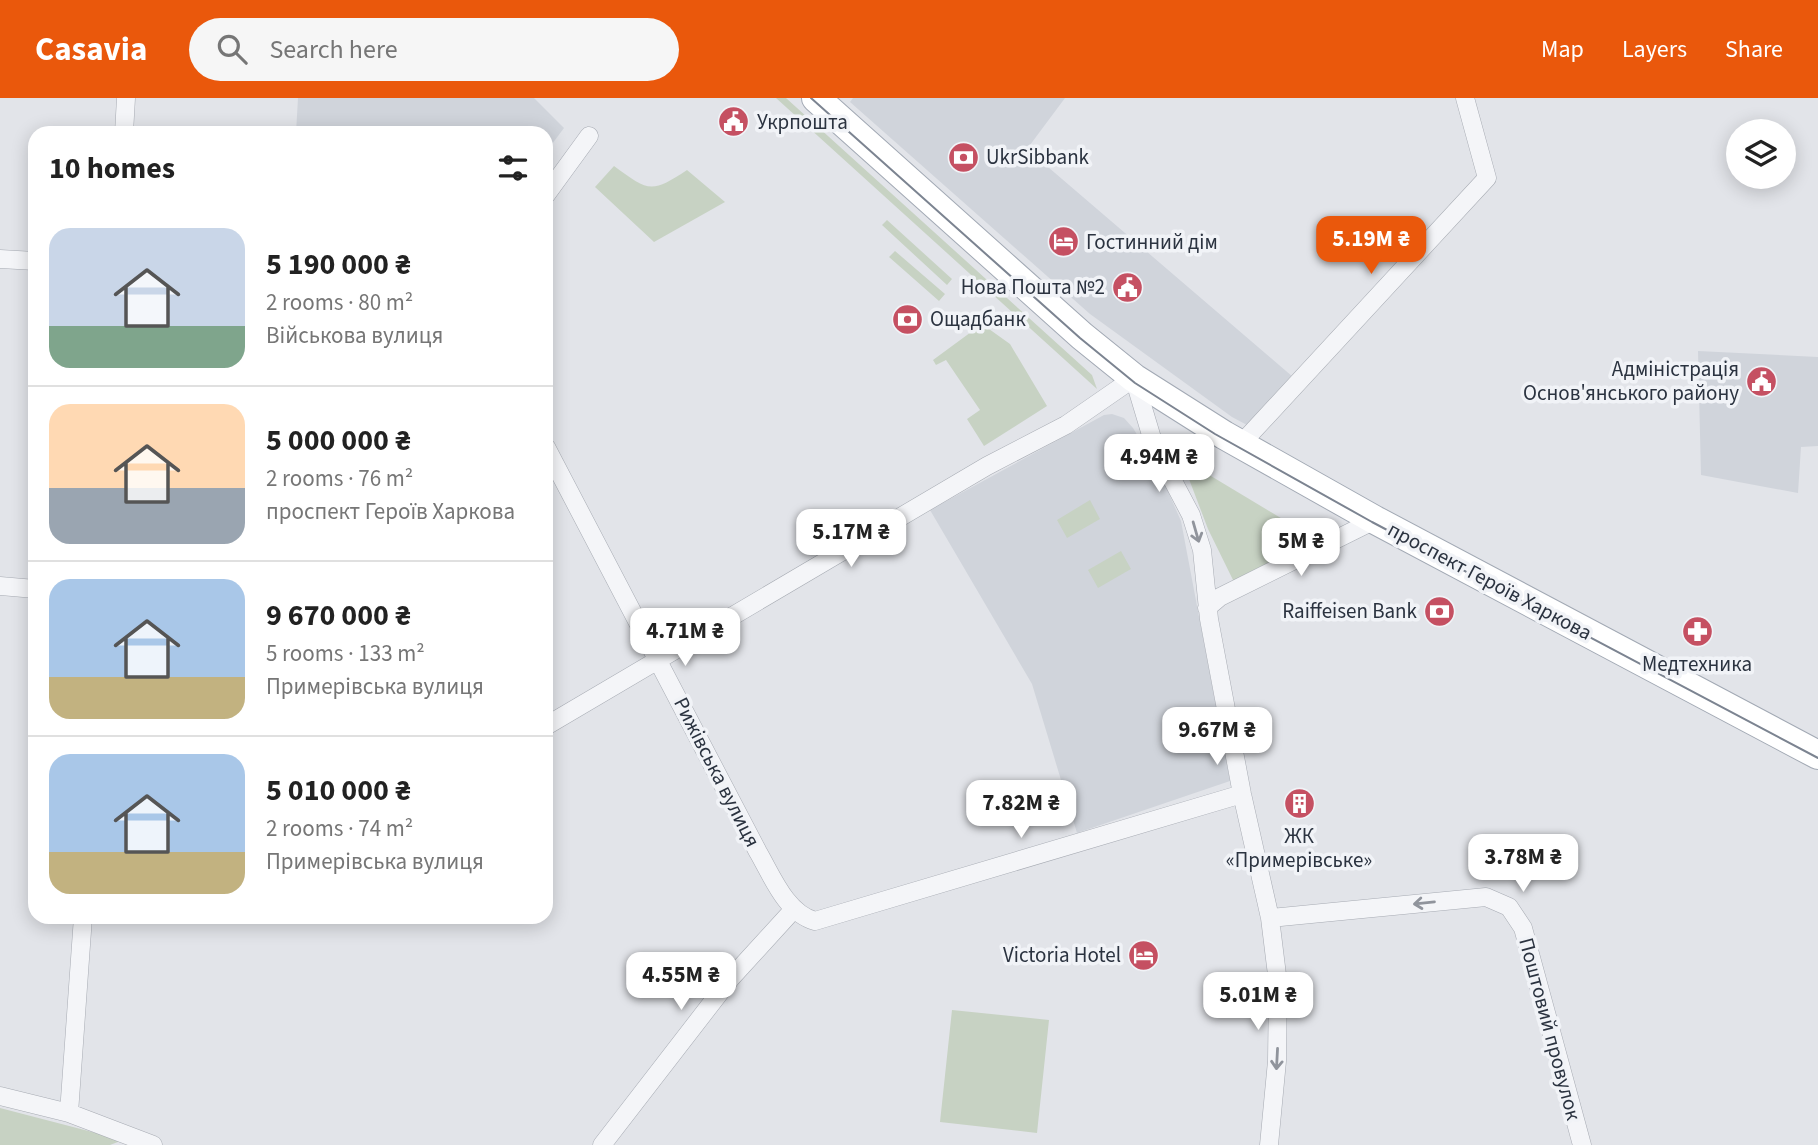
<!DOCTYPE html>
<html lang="en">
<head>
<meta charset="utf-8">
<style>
  body { margin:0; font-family:"Source Sans 3",sans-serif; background:#f6f6f6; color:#222; height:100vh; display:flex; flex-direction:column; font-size:26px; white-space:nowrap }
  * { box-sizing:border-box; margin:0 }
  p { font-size:23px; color:#767676 }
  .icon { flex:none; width:38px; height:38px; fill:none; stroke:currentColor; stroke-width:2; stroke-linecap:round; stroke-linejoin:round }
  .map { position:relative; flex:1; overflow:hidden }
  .details { position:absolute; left:28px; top:28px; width:525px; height:798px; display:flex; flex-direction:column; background:#fff; border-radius:21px; box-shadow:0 4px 18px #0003 }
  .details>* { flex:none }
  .tools { position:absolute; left:1726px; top:21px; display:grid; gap:14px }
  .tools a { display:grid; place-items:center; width:70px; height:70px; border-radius:50%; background:#fff; box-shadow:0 4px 18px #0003; font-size:35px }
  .price { position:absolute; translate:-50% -60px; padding:0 16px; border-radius:14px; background:#fff; color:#222; font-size:23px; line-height:46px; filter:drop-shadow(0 2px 4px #0008) }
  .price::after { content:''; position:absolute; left:50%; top:42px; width:21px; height:16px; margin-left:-10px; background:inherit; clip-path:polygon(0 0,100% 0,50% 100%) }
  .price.current { background:#ea580c; color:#fff }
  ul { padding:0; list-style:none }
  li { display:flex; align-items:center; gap:21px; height:175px; padding:0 21px }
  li+li { border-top:2px solid #e0e0e0 }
  li span { display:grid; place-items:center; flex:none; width:196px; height:140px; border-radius:21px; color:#555 }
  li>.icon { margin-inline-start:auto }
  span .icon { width:84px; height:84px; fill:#fffc; stroke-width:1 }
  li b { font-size:30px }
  h2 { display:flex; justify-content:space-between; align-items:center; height:84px; padding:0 21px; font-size:30px }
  header { display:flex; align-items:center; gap:42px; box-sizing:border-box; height:98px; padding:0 35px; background:#ea580c; color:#fff }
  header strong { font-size:33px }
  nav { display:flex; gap:38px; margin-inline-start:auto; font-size:24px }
  .search { width:490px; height:63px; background:#f6f6f6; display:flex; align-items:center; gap:18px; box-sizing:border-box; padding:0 24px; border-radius:38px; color:#767676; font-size:26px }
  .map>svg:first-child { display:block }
</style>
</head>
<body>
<header>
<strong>Casavia</strong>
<div class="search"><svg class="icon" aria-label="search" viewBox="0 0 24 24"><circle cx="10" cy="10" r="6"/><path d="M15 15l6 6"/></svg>Search here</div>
<nav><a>Map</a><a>Layers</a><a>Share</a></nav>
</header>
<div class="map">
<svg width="1818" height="1047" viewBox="0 0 1818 1047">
  <rect width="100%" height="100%" fill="#e2e4e9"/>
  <path fill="#d0d4db" d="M298,0h236l30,30 -18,24v-19h-250z
    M853,0h212l-38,51 266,228 -46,48 -15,-8 -142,-103 -240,-212z
    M1698,253l120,6v89l-17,1 -3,46 -97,-18z
    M1112,316l12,4 9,10 26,43 22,50 49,260 -153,52 -45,-149 -102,-174 174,-95z"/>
  <path fill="#c7d2c3" d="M776,0h10l306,277 5,14z
    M614,68c34,25 37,28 73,4l38,32 -71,40 -59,-55z
    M887,122l65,59 -5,6 -65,-60z
    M895,153l50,43 -6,7 -50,-44z
    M982,226l28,20 37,62 -63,40 -17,-27 13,-9 -34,-50 -10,5 -3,-5z
    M1181,360l133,80 -80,44 -26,-53z
    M1090,402l10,19 -33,19 -10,-18z
    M1121,453l10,18 -33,19 -10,-18z
    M952,912l97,10 -12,113 -97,-11z
    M0,1010l123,32 -13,5h-110z"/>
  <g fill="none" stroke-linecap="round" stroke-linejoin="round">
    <defs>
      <path id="street" d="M124,35l2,-35
        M546,97l43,-59
        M0,161l35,2
        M1241,346l246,-266 -22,-80
        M546,349l212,405c14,24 28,61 57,69l427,-127
        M0,488l35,3
        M1207,510l13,-11 155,-77
        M546,628l441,-260 79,-41 68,-47 20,67 37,70 11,35 7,69 33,175 28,124 8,65 -1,78 -8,84
        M1270,820l216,-21 23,10 14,21 59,217
        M0,998l69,17 84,32
        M69,1015l14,-196
        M602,1047l129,-167 63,-69"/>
      <path id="primary" d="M816,0l266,238 52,42 90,57 151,85 443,235"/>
    </defs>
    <use href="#street" stroke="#a7abb3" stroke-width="19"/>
    <use href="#primary" stroke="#a2a9b4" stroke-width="30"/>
    <use href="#street" stroke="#f4f5f8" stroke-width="18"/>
    <use href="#primary" stroke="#fff" stroke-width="28"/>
    <path stroke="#7c8491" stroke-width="2" d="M811,0l269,240 55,45 80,51 157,88 446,236"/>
  </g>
  <defs><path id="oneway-shaft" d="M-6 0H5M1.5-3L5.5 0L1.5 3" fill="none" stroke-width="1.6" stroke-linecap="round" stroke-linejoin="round" transform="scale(1.75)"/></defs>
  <g stroke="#90949c">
    <use href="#oneway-shaft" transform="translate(1196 434) rotate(74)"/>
    <use href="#oneway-shaft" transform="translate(1424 805) rotate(174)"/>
    <use href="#oneway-shaft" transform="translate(1277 961) rotate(93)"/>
  </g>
  <defs>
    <symbol id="civic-disc" viewBox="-11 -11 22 22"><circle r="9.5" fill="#c55062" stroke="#f1f3f7"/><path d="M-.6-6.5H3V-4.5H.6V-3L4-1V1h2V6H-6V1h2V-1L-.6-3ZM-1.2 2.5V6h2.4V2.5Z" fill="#fff"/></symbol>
    <symbol id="bank-disc" viewBox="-11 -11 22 22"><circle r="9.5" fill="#c55062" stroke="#f1f3f7"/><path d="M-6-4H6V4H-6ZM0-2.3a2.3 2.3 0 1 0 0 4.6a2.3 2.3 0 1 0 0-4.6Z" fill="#fff"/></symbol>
    <symbol id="hotel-disc" viewBox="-11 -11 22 22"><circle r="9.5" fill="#c55062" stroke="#f1f3f7"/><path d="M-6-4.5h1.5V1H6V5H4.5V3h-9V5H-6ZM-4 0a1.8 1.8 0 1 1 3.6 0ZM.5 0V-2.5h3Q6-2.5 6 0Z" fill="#fff"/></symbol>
    <symbol id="pharmacy-disc" viewBox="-11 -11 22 22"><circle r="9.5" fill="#c55062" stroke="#f1f3f7"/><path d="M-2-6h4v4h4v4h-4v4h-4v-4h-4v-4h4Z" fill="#fff"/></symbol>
    <symbol id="building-disc" viewBox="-11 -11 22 22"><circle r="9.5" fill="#c55062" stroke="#f1f3f7"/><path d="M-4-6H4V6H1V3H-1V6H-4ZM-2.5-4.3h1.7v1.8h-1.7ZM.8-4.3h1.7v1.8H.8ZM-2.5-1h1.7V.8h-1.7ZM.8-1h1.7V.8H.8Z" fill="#fff"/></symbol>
  </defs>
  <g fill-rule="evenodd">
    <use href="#civic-disc" x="716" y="6" width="35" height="35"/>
    <use href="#bank-disc" x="946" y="42" width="35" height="35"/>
    <use href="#hotel-disc" x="1046" y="126" width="35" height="35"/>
    <use href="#civic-disc" x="1110" y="172" width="35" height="35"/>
    <use href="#bank-disc" x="890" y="204" width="35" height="35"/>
    <use href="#civic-disc" x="1744" y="266" width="35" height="35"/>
    <use href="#bank-disc" x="1422" y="496" width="35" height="35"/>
    <use href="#pharmacy-disc" x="1680" y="516" width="35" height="35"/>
    <use href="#building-disc" x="1282" y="688" width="35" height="35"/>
    <use href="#hotel-disc" x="1126" y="840" width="35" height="35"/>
  </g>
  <g text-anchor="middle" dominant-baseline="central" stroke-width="7" stroke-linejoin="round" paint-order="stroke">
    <g font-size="21" fill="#2b3340" stroke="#f1f3f7" text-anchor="start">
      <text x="757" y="24">Укрпошта</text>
      <text x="986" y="59">UkrSibbank</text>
      <text x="1086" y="144">Гостинний дім</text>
      <text x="1105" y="189" text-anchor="end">Нова Пошта №2</text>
      <text x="930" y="221">Ощадбанк</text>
      <text x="1739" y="271" text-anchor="end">Адміністрація<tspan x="1739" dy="24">Основ'янського району</tspan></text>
      <text x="1417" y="513" text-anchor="end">Raiffeisen Bank</text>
      <text x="1697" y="566" text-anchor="middle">Медтехника</text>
      <text x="1299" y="738" text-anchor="middle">ЖК<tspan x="1299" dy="24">«Примерівське»</tspan></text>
      <text x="1121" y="857" text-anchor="end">Victoria Hotel</text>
    </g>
    <g font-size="21" fill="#2b3340" stroke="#f1f3f7">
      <text transform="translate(1490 483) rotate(28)">проспект Героїв Харкова</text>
      <text transform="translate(717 674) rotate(63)">Рижівська вулиця</text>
      <text transform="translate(1550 931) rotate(75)">Поштовий провулок</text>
    </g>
  </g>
</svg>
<div class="tools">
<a><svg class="icon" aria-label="layers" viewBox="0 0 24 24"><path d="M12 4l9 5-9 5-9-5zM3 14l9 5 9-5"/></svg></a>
</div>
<b class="price current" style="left:1371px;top:178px">5.19M ₴</b>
<b class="price" style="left:1159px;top:396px">4.94M ₴</b>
<b class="price" style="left:851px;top:471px">5.17M ₴</b>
<b class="price" style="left:1301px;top:480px">5M ₴</b>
<b class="price" style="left:685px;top:570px">4.71M ₴</b>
<b class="price" style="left:1217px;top:669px">9.67M ₴</b>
<b class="price" style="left:1021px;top:742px">7.82M ₴</b>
<b class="price" style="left:1523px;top:796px">3.78M ₴</b>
<b class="price" style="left:681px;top:914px">4.55M ₴</b>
<b class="price" style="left:1258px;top:934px">5.01M ₴</b>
<section class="details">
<h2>10 homes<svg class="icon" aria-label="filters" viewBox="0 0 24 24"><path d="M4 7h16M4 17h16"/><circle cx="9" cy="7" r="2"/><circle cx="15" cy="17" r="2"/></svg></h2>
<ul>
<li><span style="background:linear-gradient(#c9d6e8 70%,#7fa58c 0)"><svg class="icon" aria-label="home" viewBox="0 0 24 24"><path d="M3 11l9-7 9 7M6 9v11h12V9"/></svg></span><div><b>5 190 000 ₴</b><p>2 rooms · 80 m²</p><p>Військова вулиця</p></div></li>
<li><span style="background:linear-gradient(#ffd9b3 60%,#9aa5b1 0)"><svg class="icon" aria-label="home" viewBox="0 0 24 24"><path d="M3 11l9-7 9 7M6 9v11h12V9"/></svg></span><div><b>5 000 000 ₴</b><p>2 rooms · 76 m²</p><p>проспект Героїв Харкова</p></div></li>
<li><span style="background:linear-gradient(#a9c7e8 70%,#c2b280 0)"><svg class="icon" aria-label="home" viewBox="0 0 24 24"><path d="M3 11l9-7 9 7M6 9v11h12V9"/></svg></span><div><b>9 670 000 ₴</b><p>5 rooms · 133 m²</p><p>Примерівська вулиця</p></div></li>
<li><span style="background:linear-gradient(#a9c7e8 70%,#c2b280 0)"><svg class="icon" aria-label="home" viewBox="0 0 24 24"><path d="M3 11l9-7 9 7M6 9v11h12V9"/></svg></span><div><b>5 010 000 ₴</b><p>2 rooms · 74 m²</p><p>Примерівська вулиця</p></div></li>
</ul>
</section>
</div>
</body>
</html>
